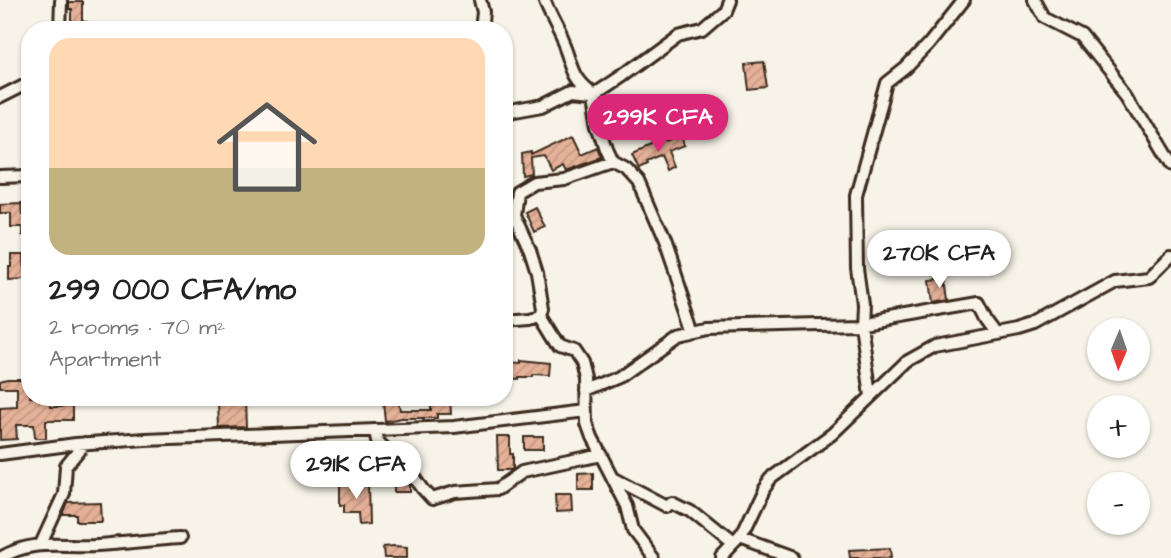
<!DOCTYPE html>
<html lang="en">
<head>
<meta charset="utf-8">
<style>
  body { margin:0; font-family:"Architects Daughter",sans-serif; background:#f2f2f2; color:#222; height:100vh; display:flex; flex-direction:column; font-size:26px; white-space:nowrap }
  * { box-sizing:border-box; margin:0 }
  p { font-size:23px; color:#767676 }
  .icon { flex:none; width:38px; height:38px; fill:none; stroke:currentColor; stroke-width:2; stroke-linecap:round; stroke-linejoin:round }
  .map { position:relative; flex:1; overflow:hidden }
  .sheet { position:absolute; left:21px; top:21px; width:492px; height:385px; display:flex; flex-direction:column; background:#fff; border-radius:28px; box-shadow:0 2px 5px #0004 }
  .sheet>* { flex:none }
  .needle { width:46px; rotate:182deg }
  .fabs { position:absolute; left:1087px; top:318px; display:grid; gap:14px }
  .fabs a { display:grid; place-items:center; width:63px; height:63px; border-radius:50%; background:#fff; box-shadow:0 2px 5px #0004; font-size:35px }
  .price { position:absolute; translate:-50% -60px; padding:0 16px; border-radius:24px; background:#fff; color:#222; font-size:23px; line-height:46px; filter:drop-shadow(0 2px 4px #0008) }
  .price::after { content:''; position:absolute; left:50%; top:42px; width:21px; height:16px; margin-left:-10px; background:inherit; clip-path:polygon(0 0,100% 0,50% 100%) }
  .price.on { background:#db2777; color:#fff }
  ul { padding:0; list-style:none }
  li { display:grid; align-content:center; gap:14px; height:371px; padding:0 28px }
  li span { display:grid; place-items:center; height:217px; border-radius:21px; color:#555 }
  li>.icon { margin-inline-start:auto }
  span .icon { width:126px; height:126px; fill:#fffc; stroke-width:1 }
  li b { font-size:30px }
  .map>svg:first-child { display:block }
</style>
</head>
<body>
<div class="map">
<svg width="1171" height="558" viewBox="0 0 1171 558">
  <defs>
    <pattern id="building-hatch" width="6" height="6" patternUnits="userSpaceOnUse" patternTransform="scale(1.75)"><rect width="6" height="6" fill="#e5b198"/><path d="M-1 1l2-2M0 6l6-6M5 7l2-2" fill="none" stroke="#c59883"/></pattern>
  </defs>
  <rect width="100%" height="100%" fill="#f7f3e8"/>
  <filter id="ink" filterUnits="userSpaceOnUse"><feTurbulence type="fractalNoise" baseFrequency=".0143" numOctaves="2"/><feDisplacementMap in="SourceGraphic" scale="14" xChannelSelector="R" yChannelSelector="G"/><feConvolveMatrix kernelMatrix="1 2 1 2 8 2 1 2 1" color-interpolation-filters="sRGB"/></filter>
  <g filter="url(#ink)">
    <path fill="url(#building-hatch)" stroke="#3b2a1e" stroke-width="2" d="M69,2h14v19h4v9h-15v-21h-3z
      M764,61l4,27 -19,2 -3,-27z
      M573,135l9,19 16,-7 4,10 -36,13 -3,-6 -12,6 -7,-14 -13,2 1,16 -9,2 -1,-22 9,-2v3z
      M682,137l3,9 -16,6 6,15 -7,4 -6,-14 -16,7 1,2 -8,4 -7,-15 31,-14 2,2z
      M21,203l1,11h8v20l-8,1v-8h-11v-14h-11v-9z
      M535,207l10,20 -11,5 -9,-20z
      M11,255h13l1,24 -16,1v-13h2z
      M946,278l3,22 -16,3 -3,-23z
      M521,360l30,3 -1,13 -17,-1v2h-13v2l-13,-1 1,-16 13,1z
      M7,378h23v19h20l1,9h22v14h-27v18h-11l-1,-13h-18l1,14 -17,1v-32l17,-1v-20h-17v-7z
      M438,397h12l1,17h-14v4h-35l-17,3 -2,-20 15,-2 2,11h31v-5l7,-1z
      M245,401l1,26 -27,1 -1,-26z
      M497,437h13v17h3v14l-2,2h-13z
      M524,437h19v13h-19z
      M394,471h3l9,9v4h4v8h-16z
      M593,473v17h-15v-16z
      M368,484l1,40 -10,1 -1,-12h-14v-8h-4v-20z
      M555,495h16l1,17 -16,1z
      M100,502l1,19h-24v-6h-14l5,-12z
      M394,546l13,1v11h-23l-1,-11z
      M890,548l1,10h-41l-1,-8z"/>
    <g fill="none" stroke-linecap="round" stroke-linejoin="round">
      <defs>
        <path id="minor" d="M480,0l3,12 -2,18
          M544,0c5,15 13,27 19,41 11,24 7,36 31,53
          M1035,0l10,18 37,19 45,56 44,74
          M60,30l1,-30
          M0,97l30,-15
          M504,113l39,-7 30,-15 18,2
          M613,162l-49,17 -30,3 -17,10 -3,23 16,35 7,22 6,36 -2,7 19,31 14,5 8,12 4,16 1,45 5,14 35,68 6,24 21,28
          M0,177l30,-1
          M504,320l26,-2 11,-3
          M695,331l-30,-88 -26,-60 -13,-14 -13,-7 -6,-13 -8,-25 -5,-30 27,-18 57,-42 24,-6 21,-18 4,-10
          M586,391l33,-14 59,-42 31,-7 148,-4 122,-21 8,16 11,15
          M871,396l-10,-72 1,-20 -5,-36 -1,-73 31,-112 19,-15 23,-24 35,-44
          M375,430l2,11 36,34 10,14 9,10 23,-7 43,-3 24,-17 79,-17
          M0,454l76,-10 69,-5 309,-12 132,-16
          M614,478l53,28 5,-4 18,9 43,35
          M740,539l52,19
          M41,544l23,-50 2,-28 19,-23
          M0,558c35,-20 60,-11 97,-13 28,-2 55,-5 83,-7
          M722,558l18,-19 23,-49 8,-11 61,-45 76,-73 27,-15 84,-16 16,-5 80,-44 34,-4 22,-22"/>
      </defs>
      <use href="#minor" stroke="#3b2a1e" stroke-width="16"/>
      <use href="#minor" stroke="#f7f3e8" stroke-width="10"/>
    </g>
  </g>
</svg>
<div class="fabs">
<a><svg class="needle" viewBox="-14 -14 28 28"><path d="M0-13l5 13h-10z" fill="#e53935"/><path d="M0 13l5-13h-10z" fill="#767676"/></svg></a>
<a>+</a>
<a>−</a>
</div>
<b class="price on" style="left:658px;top:154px">299K CFA</b>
<b class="price" style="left:939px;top:290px">270K CFA</b>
<b class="price" style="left:356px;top:501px">291K CFA</b>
<section class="sheet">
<ul>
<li><span style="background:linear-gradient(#ffd9b3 60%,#c2b280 0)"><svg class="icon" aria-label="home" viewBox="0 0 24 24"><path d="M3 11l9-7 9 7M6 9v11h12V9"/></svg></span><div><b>299 000 CFA/mo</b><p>2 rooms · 70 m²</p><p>Apartment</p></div></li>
</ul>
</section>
</div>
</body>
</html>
